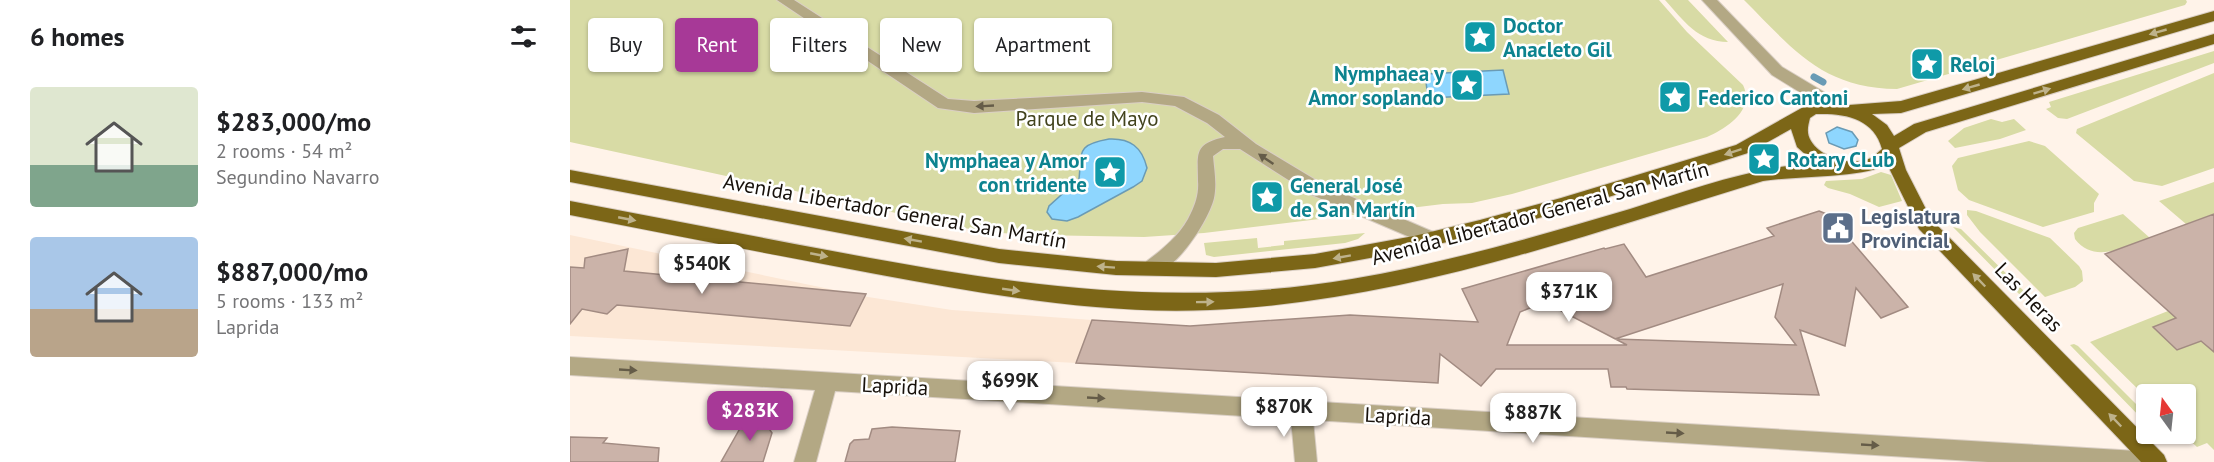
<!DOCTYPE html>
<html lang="en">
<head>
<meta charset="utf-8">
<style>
  body { margin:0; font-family:"PT Sans",sans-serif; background:#f2f2f2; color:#202124; height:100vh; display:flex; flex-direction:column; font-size:22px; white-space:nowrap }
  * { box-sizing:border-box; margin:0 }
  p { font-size:20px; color:#757577 }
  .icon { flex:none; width:33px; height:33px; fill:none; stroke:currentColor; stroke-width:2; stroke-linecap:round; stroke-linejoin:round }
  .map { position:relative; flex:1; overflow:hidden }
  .panel { display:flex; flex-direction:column; background:#fff; width:570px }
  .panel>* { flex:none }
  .top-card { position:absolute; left:18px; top:18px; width:570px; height:54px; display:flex; gap:12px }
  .needle { width:39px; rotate:345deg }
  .buttons { position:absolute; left:1566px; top:384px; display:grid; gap:12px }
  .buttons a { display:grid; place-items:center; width:60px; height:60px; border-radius:6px; background:#fff; box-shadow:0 2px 4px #0004; font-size:30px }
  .price { position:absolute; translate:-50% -51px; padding:0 14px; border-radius:12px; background:#fff; color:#222; font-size:20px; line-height:39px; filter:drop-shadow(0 2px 3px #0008) }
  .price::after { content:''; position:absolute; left:50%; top:36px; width:18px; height:14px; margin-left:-9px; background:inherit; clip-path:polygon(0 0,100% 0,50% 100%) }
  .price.on { background:#a73997; color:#fff }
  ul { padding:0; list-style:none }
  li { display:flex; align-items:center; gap:18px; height:150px; padding:0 30px }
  li span { display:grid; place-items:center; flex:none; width:168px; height:120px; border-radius:6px; color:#555 }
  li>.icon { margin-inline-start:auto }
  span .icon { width:72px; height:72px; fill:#fffc; stroke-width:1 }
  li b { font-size:26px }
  h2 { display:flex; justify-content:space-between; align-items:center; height:72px; padding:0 30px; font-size:26px }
  .pill { padding:0 21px; border-radius:6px; background:#fff; box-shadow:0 2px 4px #0004; font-size:21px; line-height:54px }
  .pill.on { background:#a73997; color:#fff }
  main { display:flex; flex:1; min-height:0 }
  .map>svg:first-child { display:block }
</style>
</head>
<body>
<main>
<section class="panel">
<h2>6 homes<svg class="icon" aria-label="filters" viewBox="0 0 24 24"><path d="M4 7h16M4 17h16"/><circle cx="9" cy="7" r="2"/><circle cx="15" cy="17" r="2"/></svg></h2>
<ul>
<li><span style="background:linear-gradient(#dfe7d0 65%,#7fa58c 0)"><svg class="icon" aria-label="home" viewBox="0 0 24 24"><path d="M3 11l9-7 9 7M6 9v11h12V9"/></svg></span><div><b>$283,000/mo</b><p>2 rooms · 54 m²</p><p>Segundino Navarro</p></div></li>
<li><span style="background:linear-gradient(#a9c7e8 60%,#b9a48a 0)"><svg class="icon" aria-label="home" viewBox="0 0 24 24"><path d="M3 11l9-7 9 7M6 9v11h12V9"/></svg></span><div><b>$887,000/mo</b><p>5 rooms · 133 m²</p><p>Laprida</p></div></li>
</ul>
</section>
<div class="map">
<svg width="1644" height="462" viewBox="0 0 1644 462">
  <rect width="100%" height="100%" fill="#fff3e9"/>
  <path fill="#fce7d5" d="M0,235l298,62 84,13 140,10 -16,43 -506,-27z"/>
  <path fill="#d8dba5" d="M0,0h1089l28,32 56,53c12,25 -16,43 -36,52l-195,57 -40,9 -29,1 -239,29 -60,4 -107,-2 -54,-3 -413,-90z
    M1095,0h23l40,42c-30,0 -45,-22 -63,-42z
    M1174,0h442l1,2 -2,3 -288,84c-75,-1 -104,-40 -153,-89z
    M1644,51v12l-147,56 -9,-1 -12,-9 5,-2 -2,-5z
    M1644,73v95l-52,18 -28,-5 -58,-48 1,-4z
    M1421,119l11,3 12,-3 12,11 -26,9 -45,9 -7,-7 16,-13z
    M1459,141l16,5 54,48 -5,9v9l-51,15 -74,-27 -11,-10 -6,-24 6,-8z
    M1311,172l10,3 11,26 -23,6 -29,-13 -22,-6 -4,-3 2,-4 36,-2z
    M1644,182v32l-28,10 -27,-23z
    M1397,210l9,1 74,27 29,28 3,5 1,10 -8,6 -30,10 -65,-65 -13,-17z
    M1553,214l27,24c-25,8 -55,27 -75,1l-1,-6 4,-5z
    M1383,227l8,2 68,67 -6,2z
    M795,233l-7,6 -13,4 -131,14 -8,-2 -2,-12 53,-5 1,10 26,-3v-4z
    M1598,311l46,41v98l-7,-7 -10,4 -14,-13h3v-40h-40v3l-56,-55z
    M1504,344l4,2 68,68v9l-76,-78z"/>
  <path fill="#8ed6fe" stroke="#6a9bb5" stroke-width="1.5" d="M933,70l6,24 -81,4 -3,-24z
    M1267,127l15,5 6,8 -2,6 -12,3 -15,-6 -3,-10z
    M539,139c21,-1 33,8 38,29l-5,13 -9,6 -55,30 -11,4 -15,-2 -5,-7 2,-6 30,-27c3,-28 -3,-34 30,-40z"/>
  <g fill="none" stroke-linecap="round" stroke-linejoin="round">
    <path stroke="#6a9bb5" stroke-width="7" d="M1244,77l9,5"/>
  </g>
  <path fill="#cbb3a9" stroke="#a28b82" stroke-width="1.5" fill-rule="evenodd" d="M1249,211l10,4 79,92 -27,11 -25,-30 -11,58 -45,-16 19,65 -192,-6 -1,-2h-15l-3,-18h-112l-15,17 -41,-32 -2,29 -362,-20 16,-43 98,6 160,-11 128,7 -16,-33 142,-41 1,1 19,-5 22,33 128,-41 -7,-8zM1213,284l-8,33 21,28 -181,-6zM967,305l17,2 73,38h-120l13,-33z
    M1644,214v138l-13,-11 -24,9 -24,-23 23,-9 -71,-64z
    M58,249l-4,22 242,23 -16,32 -233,-21 -10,9 -25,-5 -12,15v-57l14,1 1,-10z
    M177,416l14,1 11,16 -9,29h-42z
    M322,427l68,4 -5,31h-110l5,-18 4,-4 15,-1 3,-10z
    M0,437l37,1 -4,5 56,5 -1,14h-88z"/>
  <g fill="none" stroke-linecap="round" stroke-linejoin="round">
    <defs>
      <path id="minor" d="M207,0h17l154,99 26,2 168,-9 42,5 35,18 37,29 68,41 114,49 3,5 -3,5 -6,2 -6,-2 -114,-49 -72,-46h-17l-10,7c1,14 4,27 1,42 -5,22 -44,85 -71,76l-2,-5 2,-5c19,-14 39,-30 48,-51 5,-10 8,-21 7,-32 0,-27 -5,-37 27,-44l-18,-14 -32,-17 -33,-4 -168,11 -36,-5z
        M1132,0h15l65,67 62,37 2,4 -2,4h-12l-60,-37z
        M0,357l1584,95 8,3 3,7h-177l-675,-42 4,42h-22l-4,-43 -456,-28 -19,71h-22l21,-72 -245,-15z"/>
      <path id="primary" d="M1644,11v10l-313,92 -29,1 15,11 7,11 20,-12 300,-90v10l-288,88 -27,16 7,22 25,49 233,236 3,7h-26l-222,-233 -32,-65c-18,14 -96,12 -124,17 -181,55 -362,121 -553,129 -112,5 -224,-16 -334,-36 -102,-19 -204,-39 -306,-59v-14c86,16 171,33 257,49 180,34 341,60 525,29 94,-16 186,-43 278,-70 61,-19 121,-42 185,-46l-18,-16 -6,-18 -43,24 -187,59 -81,22 -66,16 -99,18 -99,9 -100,-2 -117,-12 -429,-81v-12l429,79 117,12 100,2 99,-9 99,-18 66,-16 81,-22 175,-53 71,-40 34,-3 8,3 52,-4zM1246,114c28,-1 58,4 66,35 -3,2 -7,7 -11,9 -18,9 -50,0 -60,-17 -5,-8 -3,-15 -1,-23z"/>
    </defs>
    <use href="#minor" stroke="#dacfc5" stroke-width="2"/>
    <use href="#primary" stroke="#dacfc5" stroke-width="2"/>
    <use href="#minor" fill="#b3a884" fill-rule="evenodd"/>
    <use href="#primary" fill="#7c6617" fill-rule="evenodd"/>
  </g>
  <defs><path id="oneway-solid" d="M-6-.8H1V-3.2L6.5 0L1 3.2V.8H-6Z" transform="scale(1.5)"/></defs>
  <g fill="#beb28b">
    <use href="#oneway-solid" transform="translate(1588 32) rotate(164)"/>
    <use href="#oneway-solid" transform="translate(1401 87) rotate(164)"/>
    <use href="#oneway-solid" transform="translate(1472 91) rotate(-17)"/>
    <use href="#oneway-solid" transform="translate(1163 152) rotate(162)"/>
    <use href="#oneway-solid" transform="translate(57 219) rotate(11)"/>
    <use href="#oneway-solid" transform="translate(343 240) rotate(-170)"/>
    <use href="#oneway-solid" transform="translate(249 255) rotate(11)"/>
    <use href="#oneway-solid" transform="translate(772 257) rotate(170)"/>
    <use href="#oneway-solid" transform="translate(536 267) rotate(-176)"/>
    <use href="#oneway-solid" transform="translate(1409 280) rotate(-134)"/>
    <use href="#oneway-solid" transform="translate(441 290) rotate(8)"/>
    <use href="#oneway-solid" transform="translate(635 302) rotate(-1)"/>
    <use href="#oneway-solid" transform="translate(1545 420) rotate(-134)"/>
  </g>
  <g fill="#655c48">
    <use href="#oneway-solid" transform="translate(415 106) rotate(177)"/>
    <use href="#oneway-solid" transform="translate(696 159) rotate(-146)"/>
    <use href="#oneway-solid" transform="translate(58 370) rotate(3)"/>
    <use href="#oneway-solid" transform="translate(526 398) rotate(3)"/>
    <use href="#oneway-solid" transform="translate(1105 433) rotate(3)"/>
    <use href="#oneway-solid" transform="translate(1300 445) rotate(3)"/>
  </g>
  <defs>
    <symbol id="sight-square" viewBox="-11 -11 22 22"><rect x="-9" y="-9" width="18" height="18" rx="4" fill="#0f9aa8" stroke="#fff"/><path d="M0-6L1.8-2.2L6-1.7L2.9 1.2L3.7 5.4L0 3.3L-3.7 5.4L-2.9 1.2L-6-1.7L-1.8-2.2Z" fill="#fff"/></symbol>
    <symbol id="civic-square" viewBox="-11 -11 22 22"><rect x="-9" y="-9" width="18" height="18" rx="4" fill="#5c6f8a" stroke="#fff"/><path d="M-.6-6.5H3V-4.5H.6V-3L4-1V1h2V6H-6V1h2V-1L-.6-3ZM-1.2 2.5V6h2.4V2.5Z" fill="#fff"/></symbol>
  </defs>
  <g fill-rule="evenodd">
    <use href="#sight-square" x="891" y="18" width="38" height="38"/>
    <use href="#sight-square" x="1338" y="45" width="38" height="38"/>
    <use href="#sight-square" x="878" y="66" width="38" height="38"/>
    <use href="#sight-square" x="1086" y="78" width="38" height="38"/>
    <use href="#sight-square" x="1175" y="140" width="38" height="38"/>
    <use href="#sight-square" x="521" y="153" width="38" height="38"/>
    <use href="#sight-square" x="678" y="178" width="38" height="38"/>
    <use href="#civic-square" x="1249" y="209" width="38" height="38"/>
  </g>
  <g text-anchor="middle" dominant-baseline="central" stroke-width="5" stroke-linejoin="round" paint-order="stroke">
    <g font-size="21" font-weight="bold" fill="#0d838f" stroke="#fff" text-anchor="start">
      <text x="933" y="25">Doctor<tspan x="933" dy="24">Anacleto Gil</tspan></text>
      <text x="1380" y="64">Reloj</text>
      <text x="874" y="73" text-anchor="end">Nymphaea y<tspan x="874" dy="24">Amor soplando</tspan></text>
      <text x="1128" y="97">Federico Cantoni</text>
      <text x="1217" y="159">Rotary CLub</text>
      <text x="517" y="160" text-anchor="end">Nymphaea y Amor<tspan x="517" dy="24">con tridente</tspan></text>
      <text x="720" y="185">General José<tspan x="720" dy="24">de San Martín</tspan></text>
    </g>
    <g font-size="21" fill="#42431d" stroke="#fff">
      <text x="517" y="118">Parque de Mayo</text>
    </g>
    <g font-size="21" fill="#17110b" stroke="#fff">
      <text transform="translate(325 211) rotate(10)">Avenida Libertador General San Martín</text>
      <text transform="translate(970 213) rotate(-15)">Avenida Libertador General San Martín</text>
      <text transform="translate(1459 297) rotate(46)">Las Heras</text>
      <text transform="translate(325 386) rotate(3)">Laprida</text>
      <text transform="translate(828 416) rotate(3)">Laprida</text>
    </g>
    <g font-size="21" font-weight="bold" fill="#4e5e75" stroke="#fff" text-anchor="start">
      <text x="1291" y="216">Legislatura<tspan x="1291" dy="24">Provincial</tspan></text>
    </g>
  </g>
</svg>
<div class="buttons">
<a><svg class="needle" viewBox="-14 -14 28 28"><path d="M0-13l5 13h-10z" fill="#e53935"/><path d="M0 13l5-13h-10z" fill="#757577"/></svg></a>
</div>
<b class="price" style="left:132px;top:295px">$540K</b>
<b class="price" style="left:999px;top:323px">$371K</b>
<b class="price" style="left:440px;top:412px">$699K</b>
<b class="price" style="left:714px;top:438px">$870K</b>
<b class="price on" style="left:180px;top:442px">$283K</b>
<b class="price" style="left:963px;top:444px">$887K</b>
<div class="top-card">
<a class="pill">Buy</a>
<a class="pill on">Rent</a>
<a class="pill">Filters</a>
<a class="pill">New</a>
<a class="pill">Apartment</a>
</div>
</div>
</main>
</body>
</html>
